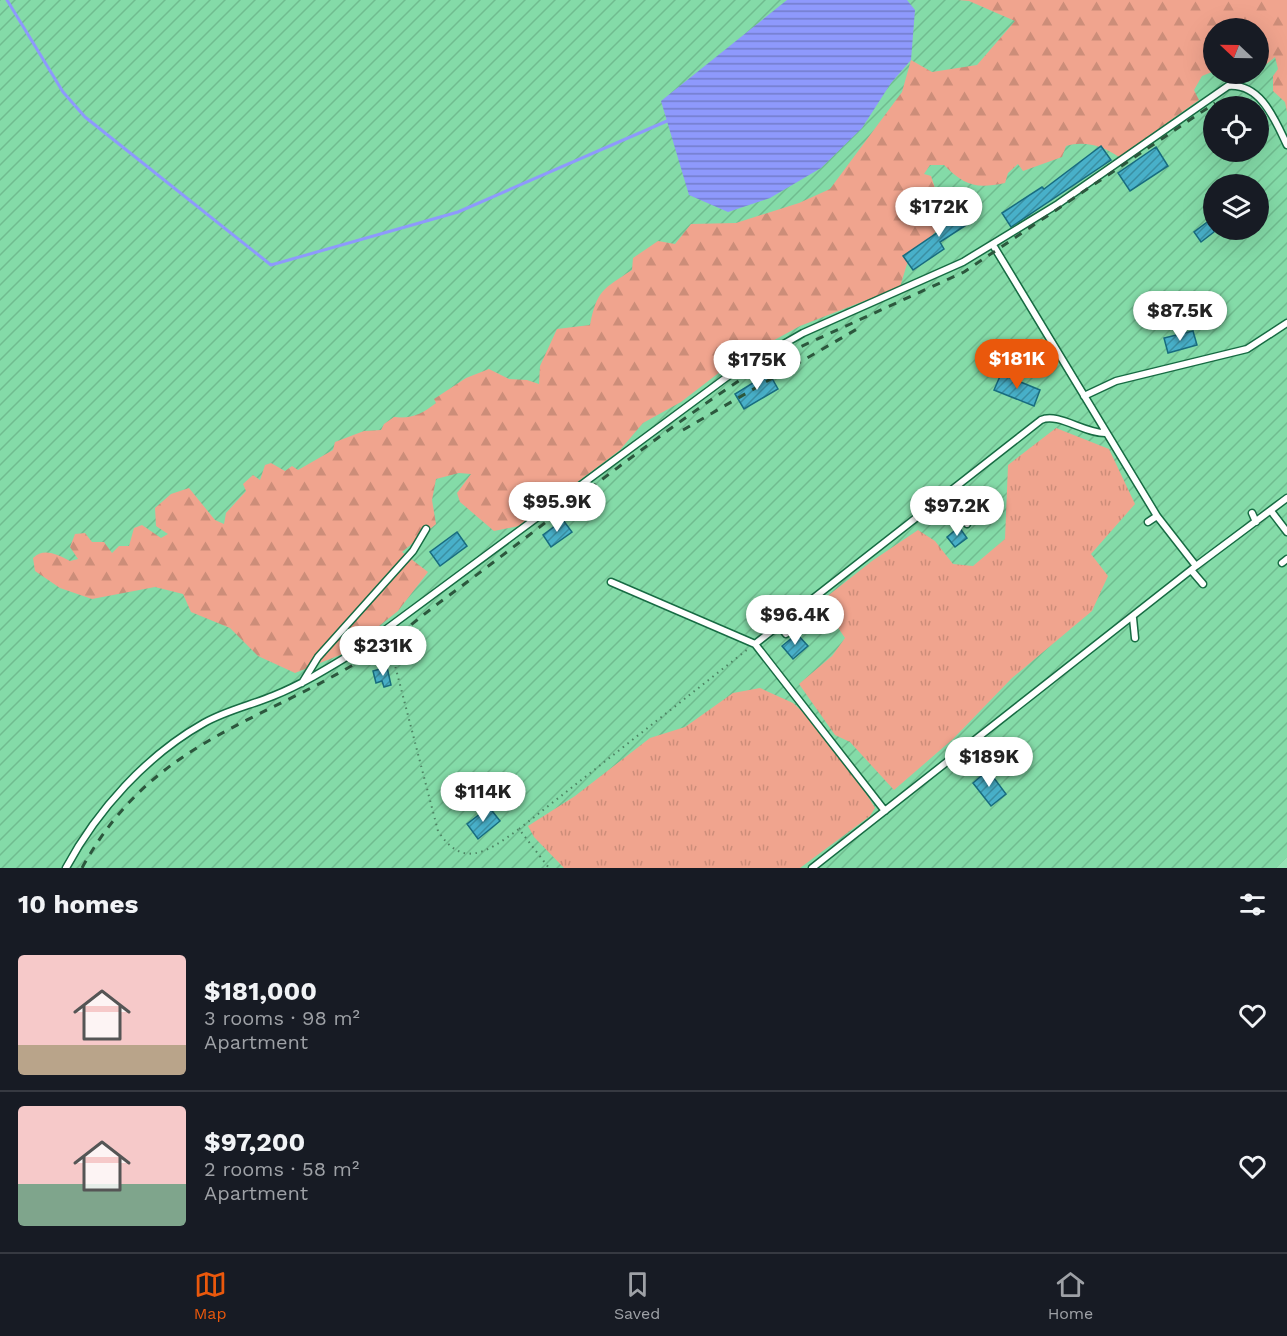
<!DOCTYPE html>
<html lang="en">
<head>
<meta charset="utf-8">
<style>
  body { margin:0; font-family:"Work Sans",sans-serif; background:#242831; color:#f1f3f6; height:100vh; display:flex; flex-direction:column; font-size:22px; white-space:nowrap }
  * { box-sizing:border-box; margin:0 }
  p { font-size:20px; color:#9ea1a6 }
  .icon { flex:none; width:33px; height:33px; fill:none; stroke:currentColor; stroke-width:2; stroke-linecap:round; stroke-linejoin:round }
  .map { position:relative; height:868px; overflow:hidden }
  .side { display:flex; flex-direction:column; background:#171b24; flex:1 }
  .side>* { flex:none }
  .needle { width:39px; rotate:292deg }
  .buttons { position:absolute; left:1203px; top:18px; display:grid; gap:12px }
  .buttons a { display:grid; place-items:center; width:66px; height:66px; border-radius:50%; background:#171b24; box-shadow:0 6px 24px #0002; font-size:30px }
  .price { position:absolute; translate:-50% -51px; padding:0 14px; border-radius:21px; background:#fff; color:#222; font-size:20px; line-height:39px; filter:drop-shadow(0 2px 3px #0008) }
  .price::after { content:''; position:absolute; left:50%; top:36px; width:18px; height:14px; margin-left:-9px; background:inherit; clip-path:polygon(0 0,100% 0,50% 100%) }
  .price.selected { background:#ea580c; color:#fff }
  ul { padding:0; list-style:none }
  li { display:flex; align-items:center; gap:18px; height:150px; padding:0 18px }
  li+li { border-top:2px solid #363941 }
  li span { display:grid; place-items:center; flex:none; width:168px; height:120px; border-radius:6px; color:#555 }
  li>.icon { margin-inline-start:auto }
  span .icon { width:72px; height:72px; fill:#fffc; stroke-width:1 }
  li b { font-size:26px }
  h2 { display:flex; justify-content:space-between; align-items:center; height:72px; padding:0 18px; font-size:26px }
  .dock { display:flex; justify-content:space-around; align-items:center; height:84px; border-top:2px solid #363941; background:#171b24; font-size:16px; color:#9ea1a6 }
  .dock a { display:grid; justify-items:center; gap:3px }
  .dock .selected { color:#ea580c }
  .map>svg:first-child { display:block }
</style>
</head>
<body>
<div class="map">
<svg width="1287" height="868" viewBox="0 0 1287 868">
  <defs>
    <pattern id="industrial-furrows" width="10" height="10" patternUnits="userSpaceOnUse" patternTransform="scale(1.5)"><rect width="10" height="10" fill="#84dba8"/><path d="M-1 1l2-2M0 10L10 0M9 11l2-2" fill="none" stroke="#70bc8f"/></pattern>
    <pattern id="grass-tufts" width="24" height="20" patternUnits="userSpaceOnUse" patternTransform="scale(1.5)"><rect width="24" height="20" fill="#f0a48e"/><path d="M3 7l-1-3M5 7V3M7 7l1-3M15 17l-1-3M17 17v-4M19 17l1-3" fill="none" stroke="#cc8d79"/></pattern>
    <pattern id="forest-firs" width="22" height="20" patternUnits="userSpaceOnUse" patternTransform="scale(1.5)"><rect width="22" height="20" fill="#f0a48e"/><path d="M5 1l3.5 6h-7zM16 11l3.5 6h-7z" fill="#cc8d79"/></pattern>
    <pattern id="water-rules" width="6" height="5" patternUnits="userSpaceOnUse" patternTransform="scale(1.5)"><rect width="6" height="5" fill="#8e99fc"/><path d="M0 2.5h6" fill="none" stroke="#727cca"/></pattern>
    <pattern id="building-hatch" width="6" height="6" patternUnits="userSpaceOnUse" patternTransform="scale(1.5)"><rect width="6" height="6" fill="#48b0c9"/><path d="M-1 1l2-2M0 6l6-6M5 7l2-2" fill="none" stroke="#3a8fa2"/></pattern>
  </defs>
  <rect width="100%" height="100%" fill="#95e2b4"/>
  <path fill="url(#industrial-furrows)" fill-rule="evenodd" d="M0,0h1287v857l-11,11h-1276zM1214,28h44v46h-44zM1214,106h44v46h-44zM1214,184h44v46h-44z"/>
  <path fill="url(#grass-tufts)" d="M1056,428l53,21 26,55 -44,50 17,22 -16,35 -80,67 -59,61 -59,51 -44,-48 -15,-7 -36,-51 33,-28 13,-18 -17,-25 -3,-15 47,-37 46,-31 17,11 18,23 20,2 32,-27 3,-74z
    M760,688l33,15 26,24 9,17 33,41 14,23 -5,8 -70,52h-236l-30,-31 -6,-11 47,-30 75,-58 35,-11 48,-34z"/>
  <path fill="url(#forest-firs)" d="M958,0h329v112l-2,-10 -12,-11v-15l5,-7 -3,-12 -12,10h-4l-1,-39h-44l-2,44 -10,4 -8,14 5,10 -80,57c-15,-11 -35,-17 -53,-11l-4,11 -39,14 -5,-7 -10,9 -3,10c-29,6 -40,3 -61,-18h-14l-6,9 7,2 5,15 -19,10 -9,12 5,4 8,-1 16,14 -30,34 -7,23 -100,39 -71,39 -48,37 -38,21 -23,27 -101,76 -25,5 -34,-29 -3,-9 14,-19 -12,-1 -23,6 -4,21 4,24 -34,28 26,20 -30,39 -53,42 -50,20 -37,-17 -28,-28 -39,-16 -8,-18 -28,-7 -63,12 -32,-11 -25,-17 -2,-13c11,-11 25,-3 37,3l8,-2 -8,-12 5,-13 10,-1 7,9h12l8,11 7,-7h10l5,-18 8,-3 19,13 7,-4 -12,-8 -1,-18 16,-14 18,-6 26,32 9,4 2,-11 20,-22 -3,-7 10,-9 7,5 5,-15 6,-2 14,8 7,-5 6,4 35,-20 2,-8 29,-11 17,-1 3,-6 10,-7c18,2 28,-3 42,-14l-2,-4 32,-21 23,-9 20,10 18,1 12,4 1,-18 17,-37 33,-4c7,-35 13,-36 42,-55l1,-12 25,-17 17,3 16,-20 45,-1 63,-20 31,-14 72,-97 9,-32 21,12 45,-7 38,-44 -46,-20z"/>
  <path fill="url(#water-rules)" d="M787,0h120l8,10 -4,50 -20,23 -29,45 -41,40 -51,30 -42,14 -39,-17 -28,-94z"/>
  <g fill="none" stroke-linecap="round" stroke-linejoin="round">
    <path stroke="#8e99fc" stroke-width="3" d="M7,0l56,92 22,25 186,148 187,-53 209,-91"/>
  </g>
  <path fill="url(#building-hatch)" stroke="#186c7f" stroke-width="1.5" d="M1101,146l10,14 -100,67 -9,-14 40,-26 2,2z
    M1156,147l12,19 -38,25 -12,-18z
    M965,205l9,15 -34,22 4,7 -31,21 -10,-14 38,-26 -4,-6z
    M1214,217v15l-13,10 -7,-10z
    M1193,331l4,14 -29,8 -4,-15z
    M769,373l9,16 -34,20 -9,-15z
    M1001,374l39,16 -6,16 -40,-16z
    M563,520l9,12 -21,15 -8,-12z
    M959,527l8,11 -12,9 -8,-10z
    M457,532l10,14 -27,20 -10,-14z
    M797,634l11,12 -15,13 -11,-13z
    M387,667l4,18 -7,2 -2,-6 -6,2 -3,-12z
    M988,770l18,24 -15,12 -18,-23z
    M489,807l11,14 -22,18 -11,-15z"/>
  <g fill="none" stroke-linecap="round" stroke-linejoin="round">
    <defs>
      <path id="lane" d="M993,245l164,271 39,50
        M1084,396l32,-15 131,-32 40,-26
        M957,486l14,24 -4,14
        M1271,511l16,21
        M1252,513l4,9
        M1148,522l9,-6
        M1282,563l5,-4
        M1191,570l12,14
        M611,582l144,62 130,167
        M1133,618l2,20
        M779,625l7,9
        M755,644l286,-224c17,-8 44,14 65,13
        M302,683l16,-26 95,-106 13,-22
        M66,868c31,-58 81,-113 138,-145 21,-12 47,-18 69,-27 30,-12 57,-29 85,-46l373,-276 72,-41 160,-71 95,-58 170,-118c33,-3 47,34 59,59
        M812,868l384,-302 91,-68"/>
    </defs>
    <use href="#lane" stroke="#176b43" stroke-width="9"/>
    <path stroke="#4d8363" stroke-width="2" stroke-dasharray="1.5 4.5" stroke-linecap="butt" d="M385,639l6,11 47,181c24,37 47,23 81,-2l30,39
      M519,829l229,-180"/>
    <use href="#lane" stroke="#fff" stroke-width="6"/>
    <path stroke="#2c573d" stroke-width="3" stroke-dasharray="8 8" stroke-linecap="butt" d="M683,430l174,-101
      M82,868c74,-135 189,-145 304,-224 21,-15 40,-32 61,-47 100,-74 198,-154 302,-223l40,-22 175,-80 251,-169"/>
  </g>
</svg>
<div class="buttons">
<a><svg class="needle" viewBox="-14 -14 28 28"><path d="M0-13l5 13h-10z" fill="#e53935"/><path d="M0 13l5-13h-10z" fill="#9ea1a6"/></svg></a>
<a><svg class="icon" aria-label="locate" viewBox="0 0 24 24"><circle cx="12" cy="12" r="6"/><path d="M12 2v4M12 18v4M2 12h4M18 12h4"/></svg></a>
<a><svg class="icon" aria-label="layers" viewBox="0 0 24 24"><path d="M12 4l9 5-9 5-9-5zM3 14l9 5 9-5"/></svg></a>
</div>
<b class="price" style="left:939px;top:238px">$172K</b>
<b class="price" style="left:1180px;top:342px">$87.5K</b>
<b class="price selected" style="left:1017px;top:390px">$181K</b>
<b class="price" style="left:757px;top:391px">$175K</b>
<b class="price" style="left:557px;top:533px">$95.9K</b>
<b class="price" style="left:957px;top:537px">$97.2K</b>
<b class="price" style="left:795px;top:646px">$96.4K</b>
<b class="price" style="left:383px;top:677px">$231K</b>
<b class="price" style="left:989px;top:788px">$189K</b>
<b class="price" style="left:483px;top:823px">$114K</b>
</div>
<section class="side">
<h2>10 homes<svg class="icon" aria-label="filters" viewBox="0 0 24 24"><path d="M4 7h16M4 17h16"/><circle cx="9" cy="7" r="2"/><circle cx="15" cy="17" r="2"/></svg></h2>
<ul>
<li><span style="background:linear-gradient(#f6c9c9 75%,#b9a48a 0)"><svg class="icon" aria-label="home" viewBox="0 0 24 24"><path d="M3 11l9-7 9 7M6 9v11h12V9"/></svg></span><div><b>$181,000</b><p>3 rooms · 98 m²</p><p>Apartment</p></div><svg class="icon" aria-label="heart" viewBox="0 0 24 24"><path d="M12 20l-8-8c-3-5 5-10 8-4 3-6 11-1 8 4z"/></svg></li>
<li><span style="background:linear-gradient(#f6c9c9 65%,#7fa58c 0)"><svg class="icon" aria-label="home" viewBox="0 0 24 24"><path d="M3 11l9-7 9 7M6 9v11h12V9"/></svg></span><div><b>$97,200</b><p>2 rooms · 58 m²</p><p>Apartment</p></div><svg class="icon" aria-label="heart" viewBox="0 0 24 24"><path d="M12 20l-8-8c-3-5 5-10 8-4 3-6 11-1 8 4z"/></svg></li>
</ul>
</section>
<nav class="dock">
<a class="selected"><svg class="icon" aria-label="map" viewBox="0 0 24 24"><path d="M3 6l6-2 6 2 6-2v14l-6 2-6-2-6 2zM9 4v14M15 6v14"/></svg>Map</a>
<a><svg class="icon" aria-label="saved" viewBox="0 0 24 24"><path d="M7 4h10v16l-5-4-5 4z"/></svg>Saved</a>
<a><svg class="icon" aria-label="home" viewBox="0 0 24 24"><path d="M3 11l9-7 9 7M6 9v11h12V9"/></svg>Home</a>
</nav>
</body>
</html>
